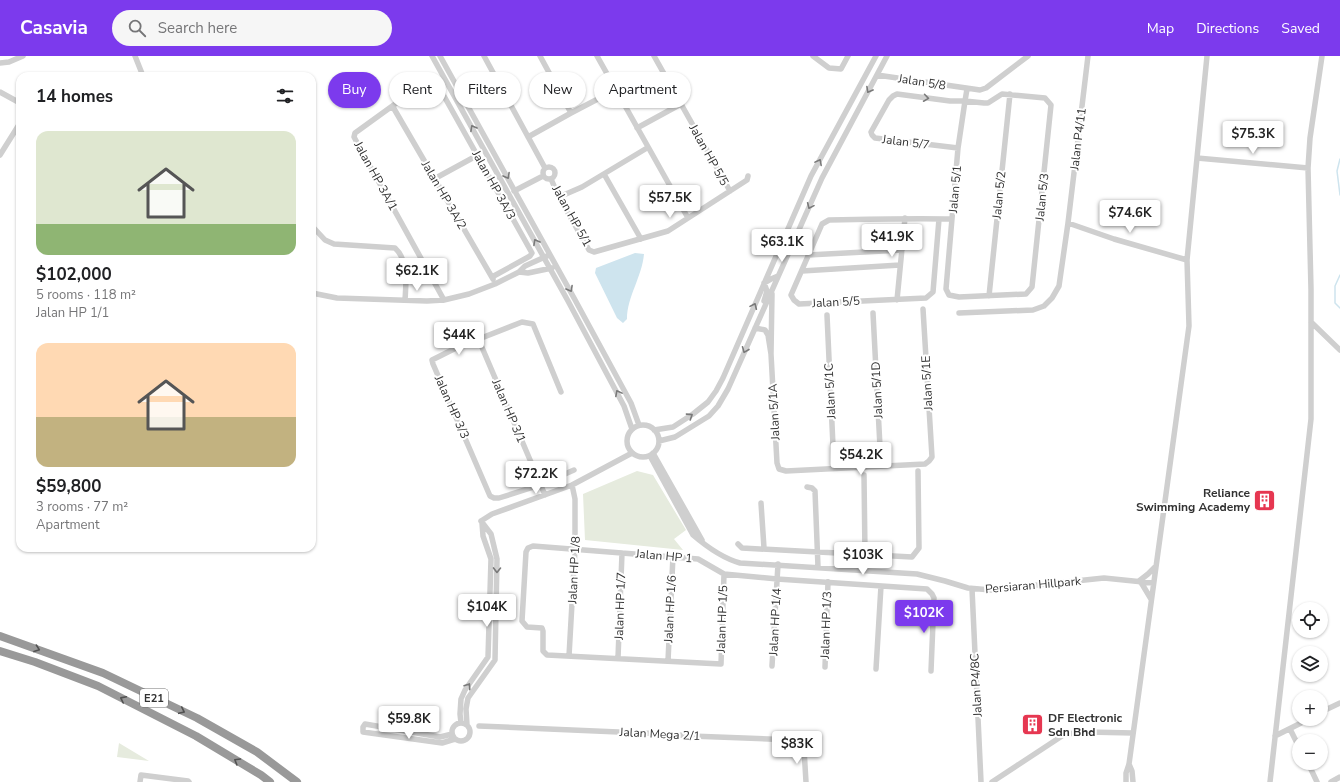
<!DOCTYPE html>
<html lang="en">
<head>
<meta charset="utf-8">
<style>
  body { margin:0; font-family:"Nunito Sans",sans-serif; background:#f6f6f6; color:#202124; height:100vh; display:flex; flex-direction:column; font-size:15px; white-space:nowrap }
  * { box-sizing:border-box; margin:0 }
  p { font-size:13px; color:#757577 }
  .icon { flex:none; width:22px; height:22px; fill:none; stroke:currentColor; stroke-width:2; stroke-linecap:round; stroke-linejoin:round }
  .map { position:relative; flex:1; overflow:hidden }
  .details { position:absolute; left:16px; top:16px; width:300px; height:480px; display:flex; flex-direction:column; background:#fff; border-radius:12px; box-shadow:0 1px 3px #0004 }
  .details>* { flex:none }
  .hud { position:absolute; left:328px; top:16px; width:380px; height:36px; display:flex; gap:8px }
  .buttons { position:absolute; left:1292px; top:546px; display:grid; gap:8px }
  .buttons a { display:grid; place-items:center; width:36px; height:36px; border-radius:50%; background:#fff; box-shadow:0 1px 3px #0004; font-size:20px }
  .price { position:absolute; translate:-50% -34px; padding:0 9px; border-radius:4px; background:#fff; color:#222; font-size:13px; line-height:26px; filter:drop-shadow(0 1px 2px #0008) }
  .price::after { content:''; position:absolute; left:50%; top:24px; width:12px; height:9px; margin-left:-6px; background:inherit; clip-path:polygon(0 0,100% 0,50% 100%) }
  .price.selected { background:#7c3aed; color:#fff }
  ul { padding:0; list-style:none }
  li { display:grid; align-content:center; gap:8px; height:212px; padding:0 20px }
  li span { display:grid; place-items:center; height:124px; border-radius:12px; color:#555 }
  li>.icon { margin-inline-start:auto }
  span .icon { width:72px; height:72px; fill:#fffc; stroke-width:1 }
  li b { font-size:17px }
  h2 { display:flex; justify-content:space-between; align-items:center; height:48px; padding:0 20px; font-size:17px }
  .chip { padding:0 14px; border-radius:18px; background:#fff; box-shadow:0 1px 3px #0004; font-size:14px; line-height:36px }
  .chip.selected { background:#7c3aed; color:#fff }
  header { display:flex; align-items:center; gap:24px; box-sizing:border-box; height:56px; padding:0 20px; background:#7c3aed; color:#fff }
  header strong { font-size:19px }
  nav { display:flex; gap:22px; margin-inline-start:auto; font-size:14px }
  .search { width:280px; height:36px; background:#f6f6f6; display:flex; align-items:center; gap:10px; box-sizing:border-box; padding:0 14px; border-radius:22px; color:#757577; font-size:15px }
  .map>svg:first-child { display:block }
</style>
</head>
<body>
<header>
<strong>Casavia</strong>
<div class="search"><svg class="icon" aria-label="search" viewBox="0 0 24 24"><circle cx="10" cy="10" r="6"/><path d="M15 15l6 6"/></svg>Search here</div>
<nav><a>Map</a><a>Directions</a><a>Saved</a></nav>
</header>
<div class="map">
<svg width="1340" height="726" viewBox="0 0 1340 726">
  <rect width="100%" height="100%" fill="#fff"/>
  <path fill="#e6ebde" d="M637,415l16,4 33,55 -12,9 9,11 -98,-10 -2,-46z
    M119,687l30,18 -32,-4z"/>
  <path fill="#cee4ee" d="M635,197l9,1c-2,23 -17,43 -17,65l-4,4 -6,-5 -22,-45 1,-5z"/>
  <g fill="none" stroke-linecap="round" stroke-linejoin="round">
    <path stroke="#cee4ee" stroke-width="1.5" d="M1340,103l-3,12 3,24
      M1340,219l-5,11v17l5,5"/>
    <path stroke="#cfcfcf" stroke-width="5.5" d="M135,0l8,20
      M432,0l136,245 56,105 8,23
      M440,0l134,242 57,105 8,22
      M484,0l61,112
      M540,0l31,57
      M597,0l91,162
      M654,0l76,135
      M813,0l16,12 12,1 7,-13
      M0,7l9,-1 14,-6
      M877,19l103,15 6,-2 42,-32
      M0,36l20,11
      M393,51l100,172
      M637,72l44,-24
      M528,81l43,-24 44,-23
      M958,92l-83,-10 -3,-3 -1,-3 18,-32 4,-4 4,-2 53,7h15l19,2h4l14,-9 43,4 6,7 -19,182 -6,7 -67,3 -10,-2 -3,-6 12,-141 7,-47 2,-12
      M0,99l20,-32
      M1197,102l111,10
      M543 117a6 6 0 1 1 12 0a6 6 0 1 1-12 0Z
      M604,118l37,65
      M434,123l44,-24
      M551,123l8,18 30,53 5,2 74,-21 79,-51 1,-4
      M514,135l29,-15
      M559,141l23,-10 65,-39
      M939,163l-6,73 -7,6 -127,6 -5,-4 -3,-5 31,-71 7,-4c41,-1 82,-2 123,-1
      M1068,167l46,16 73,21
      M312,170l13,14 9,4 61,4c14,13 11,35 10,52
      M808,199l94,-5
      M802,215l98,-6
      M519,216l9,1 24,-5
      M312,237l25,5 90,3 17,-1 25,-6 26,-10 24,-12 6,-6 22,-10
      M989,240l21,-202
      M444,244l-90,-163 1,-4 76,-55h3l1,2 97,173 -2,3 -38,21
      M897,244l8,-82
      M764,245l3,-10 -3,-8 7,-4 7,-3
      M873,257l8,153
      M959,257l74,-3 11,-4 8,-8 7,-12 9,-63 20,-167
      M827,259l7,153
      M1311,266l29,28
      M755,272l10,2 3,5 3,19 1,-60
      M478,282l67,157
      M771,298l6,109 2,6 7,2 139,-7 4,-3 3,-4 -9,-148
      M561,336l-28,-68 -11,-2 -66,26 -24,12 1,4 57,132 4,2h5l41,-13 34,-15
      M627 385a16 16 0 1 1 32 0a16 16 0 1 1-32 0Z
      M654,374l19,-3 20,-13 15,-12 8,-11 7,-13 88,-202 65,-120
      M659,385l16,-4 34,-21 9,-10 10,-17 94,-211 65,-122
      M653,397l49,87
      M650,400l43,79c14,12 29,23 47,28l177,11 28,7 23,7 23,2 113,-12 49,5
      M864,419l1,79
      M807,431l5,1 3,3 3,76
      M761,447l3,45
      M481,465l11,-7 80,-29 60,-32
      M738,488l4,4 170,9 7,-9 -1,-77
      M724,518l-3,90 -174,-9 -4,-4v-20l-1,-3 -15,-1 -5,-6 4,-69 2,-4 5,-2 165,13 26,15 53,5 150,10 5,5 2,4 -3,73
      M972,533l9,193
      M1151,543l-9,-15 -3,-3 9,-7 8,-8
      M569,600l6,-106v-51l-3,-14
      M618,602l4,-105
      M668,605l5,-105
      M772,610l6,-102
      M825,611l3,-85
      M876,613l5,-83
      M1321,656l19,-9
      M452 676a9 9 0 1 1 18 0a9 9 0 1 1-18 0Z
      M461,667l-1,-9 1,-15 4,-9 23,-33 3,-98 -8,-23 -1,-13
      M467,669l-1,-16 2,-11 27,-38 2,-101 -6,-25 -10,-13
      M479,670l186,8 26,2 102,4 8,4 3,5 2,33
      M1290,673l9,18
      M452,678l-12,3 -75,-13 -2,3v5l79,11 13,-4
      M1275,680l34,-17
      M1308,707l9,19
      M1129,708l3,7 1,11
      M140,726l1,-7 47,6 1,1
      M992,726l73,-48 22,-2 46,1
      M1126,726v-9l3,-9 60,-438 -2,-66 20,-204
      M1270,726l41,-363v-130l-3,-121 2,-30 12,-82
      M1331,726l9,-5"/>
    <path stroke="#999" stroke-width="8" d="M0,580l103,37 94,45 60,34 40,30
      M0,595l35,11 63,24 98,50 65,39 9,7"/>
  </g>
  <defs><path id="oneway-chevron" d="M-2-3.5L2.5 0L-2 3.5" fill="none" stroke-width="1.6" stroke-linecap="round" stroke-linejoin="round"/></defs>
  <g stroke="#797979">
    <use href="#oneway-chevron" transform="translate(869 34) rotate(119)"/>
    <use href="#oneway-chevron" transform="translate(926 42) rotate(8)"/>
    <use href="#oneway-chevron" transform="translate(473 72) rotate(-119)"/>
    <use href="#oneway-chevron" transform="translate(819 106) rotate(-62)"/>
    <use href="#oneway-chevron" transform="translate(507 120) rotate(61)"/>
    <use href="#oneway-chevron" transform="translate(810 150) rotate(114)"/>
    <use href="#oneway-chevron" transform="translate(536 186) rotate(-119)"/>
    <use href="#oneway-chevron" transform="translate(570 233) rotate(61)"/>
    <use href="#oneway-chevron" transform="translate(754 250) rotate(-66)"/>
    <use href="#oneway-chevron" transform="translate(745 294) rotate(112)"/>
    <use href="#oneway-chevron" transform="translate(618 337) rotate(-118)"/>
    <use href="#oneway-chevron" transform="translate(690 360) rotate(-33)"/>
    <use href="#oneway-chevron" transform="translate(497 514) rotate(91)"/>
    <use href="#oneway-chevron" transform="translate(468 630) rotate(-56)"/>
  </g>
  <g stroke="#515151">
    <use href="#oneway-chevron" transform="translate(37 593) rotate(20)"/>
    <use href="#oneway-chevron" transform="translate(123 643) rotate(-153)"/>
    <use href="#oneway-chevron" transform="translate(182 655) rotate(25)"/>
    <use href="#oneway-chevron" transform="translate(237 705) rotate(-149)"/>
  </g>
  <defs>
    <symbol id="building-square" viewBox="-11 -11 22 22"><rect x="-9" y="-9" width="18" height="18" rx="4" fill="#e63751" stroke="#fff"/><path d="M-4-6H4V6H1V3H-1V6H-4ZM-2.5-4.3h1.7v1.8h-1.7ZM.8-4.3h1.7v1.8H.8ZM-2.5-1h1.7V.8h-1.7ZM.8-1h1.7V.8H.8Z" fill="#fff"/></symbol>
  </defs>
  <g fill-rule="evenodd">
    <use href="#building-square" x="1252" y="432" width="25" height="25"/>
    <use href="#building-square" x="1020" y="656" width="25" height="25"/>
  </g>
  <g text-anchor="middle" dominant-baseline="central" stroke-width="4" stroke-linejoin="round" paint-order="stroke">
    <rect fill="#fff" stroke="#707070" stroke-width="1" x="140" y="633" width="28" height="18" rx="3"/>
    <g font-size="11" font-weight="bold" fill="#323232">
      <text x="154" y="642">E21</text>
    </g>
    <g font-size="12" fill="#323232" stroke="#fff">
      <text transform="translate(922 26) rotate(9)">Jalan 5/8</text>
      <text transform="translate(1078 83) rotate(-83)">Jalan P4/11</text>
      <text transform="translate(906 86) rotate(7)">Jalan 5/7</text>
      <text transform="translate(709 99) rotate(61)">Jalan HP 5/5</text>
      <text transform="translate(376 120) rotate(61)">Jalan HP 3A/1</text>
      <text transform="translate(494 129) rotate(61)">Jalan HP 3A/3</text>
      <text transform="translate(955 133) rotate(-85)">Jalan 5/1</text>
      <text transform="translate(444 139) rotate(60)">Jalan HP 3A/2</text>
      <text transform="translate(999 139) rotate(-84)">Jalan 5/2</text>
      <text transform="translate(1042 141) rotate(-84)">Jalan 5/3</text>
      <text transform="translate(572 160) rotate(61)">Jalan HP 5/1</text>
      <text transform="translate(836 246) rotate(-3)">Jalan 5/5</text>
      <text transform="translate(927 327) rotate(-93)">Jalan 5/1E</text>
      <text transform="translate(877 334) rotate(-93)">Jalan 5/1D</text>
      <text transform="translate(830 335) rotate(-93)">Jalan 5/1C</text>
      <text transform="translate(452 351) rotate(66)">Jalan HP 3/3</text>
      <text transform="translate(509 355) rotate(67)">Jalan HP 3/1</text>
      <text transform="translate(774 356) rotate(-93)">Jalan 5/1A</text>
      <text transform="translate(664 500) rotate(5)">Jalan HP 1</text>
      <text transform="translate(574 514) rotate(-87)">Jalan HP 1/8</text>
      <text transform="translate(1033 529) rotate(-5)">Persiaran Hillpark</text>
      <text transform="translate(620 550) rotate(-88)">Jalan HP 1/7</text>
      <text transform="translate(670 553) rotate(-87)">Jalan HP 1/6</text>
      <text transform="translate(722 563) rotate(-88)">Jalan HP 1/5</text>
      <text transform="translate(775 566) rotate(-87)">Jalan HP 1/4</text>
      <text transform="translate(826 569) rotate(-88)">Jalan HP 1/3</text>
      <text transform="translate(976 629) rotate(-93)">Jalan P4/8C</text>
      <text transform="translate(660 678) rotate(3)">Jalan Mega 2/1</text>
    </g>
    <g font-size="12" font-weight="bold" fill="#323232" stroke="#fff" text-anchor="end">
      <text x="1250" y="437">Reliance<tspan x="1250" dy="14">Swimming Academy</tspan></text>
      <text x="1048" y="662" text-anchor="start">DF Electronic<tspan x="1048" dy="14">Sdn Bhd</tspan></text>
    </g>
  </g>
</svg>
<div class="buttons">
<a><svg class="icon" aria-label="locate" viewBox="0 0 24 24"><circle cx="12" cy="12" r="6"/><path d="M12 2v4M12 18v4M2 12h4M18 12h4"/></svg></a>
<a><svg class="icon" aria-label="layers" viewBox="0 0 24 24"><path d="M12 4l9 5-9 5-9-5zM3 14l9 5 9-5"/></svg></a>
<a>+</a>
<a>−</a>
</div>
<b class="price" style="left:1253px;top:99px">$75.3K</b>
<b class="price" style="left:670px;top:163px">$57.5K</b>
<b class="price" style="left:1130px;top:178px">$74.6K</b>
<b class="price" style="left:892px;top:202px">$41.9K</b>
<b class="price" style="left:782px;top:207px">$63.1K</b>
<b class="price" style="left:417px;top:236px">$62.1K</b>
<b class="price" style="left:459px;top:300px">$44K</b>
<b class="price" style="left:861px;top:420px">$54.2K</b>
<b class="price" style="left:536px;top:439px">$72.2K</b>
<b class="price" style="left:863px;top:520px">$103K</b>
<b class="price" style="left:487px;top:572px">$104K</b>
<b class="price selected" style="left:924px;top:578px">$102K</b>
<b class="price" style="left:409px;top:684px">$59.8K</b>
<b class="price" style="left:797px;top:709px">$83K</b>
<div class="hud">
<a class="chip selected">Buy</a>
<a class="chip">Rent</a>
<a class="chip">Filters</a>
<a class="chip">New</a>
<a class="chip">Apartment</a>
</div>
<section class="details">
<h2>14 homes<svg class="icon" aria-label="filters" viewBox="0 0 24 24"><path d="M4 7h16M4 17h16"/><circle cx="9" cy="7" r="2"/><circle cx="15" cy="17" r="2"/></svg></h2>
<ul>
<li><span style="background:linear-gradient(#dfe7d0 75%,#8fb573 0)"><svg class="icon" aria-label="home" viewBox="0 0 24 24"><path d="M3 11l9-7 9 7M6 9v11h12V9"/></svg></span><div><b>$102,000</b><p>5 rooms · 118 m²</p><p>Jalan HP 1/1</p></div></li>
<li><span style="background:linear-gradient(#ffd9b3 60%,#c2b280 0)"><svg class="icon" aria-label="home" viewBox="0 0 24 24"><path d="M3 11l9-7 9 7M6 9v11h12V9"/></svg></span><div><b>$59,800</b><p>3 rooms · 77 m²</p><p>Apartment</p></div></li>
</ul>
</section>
</div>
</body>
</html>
